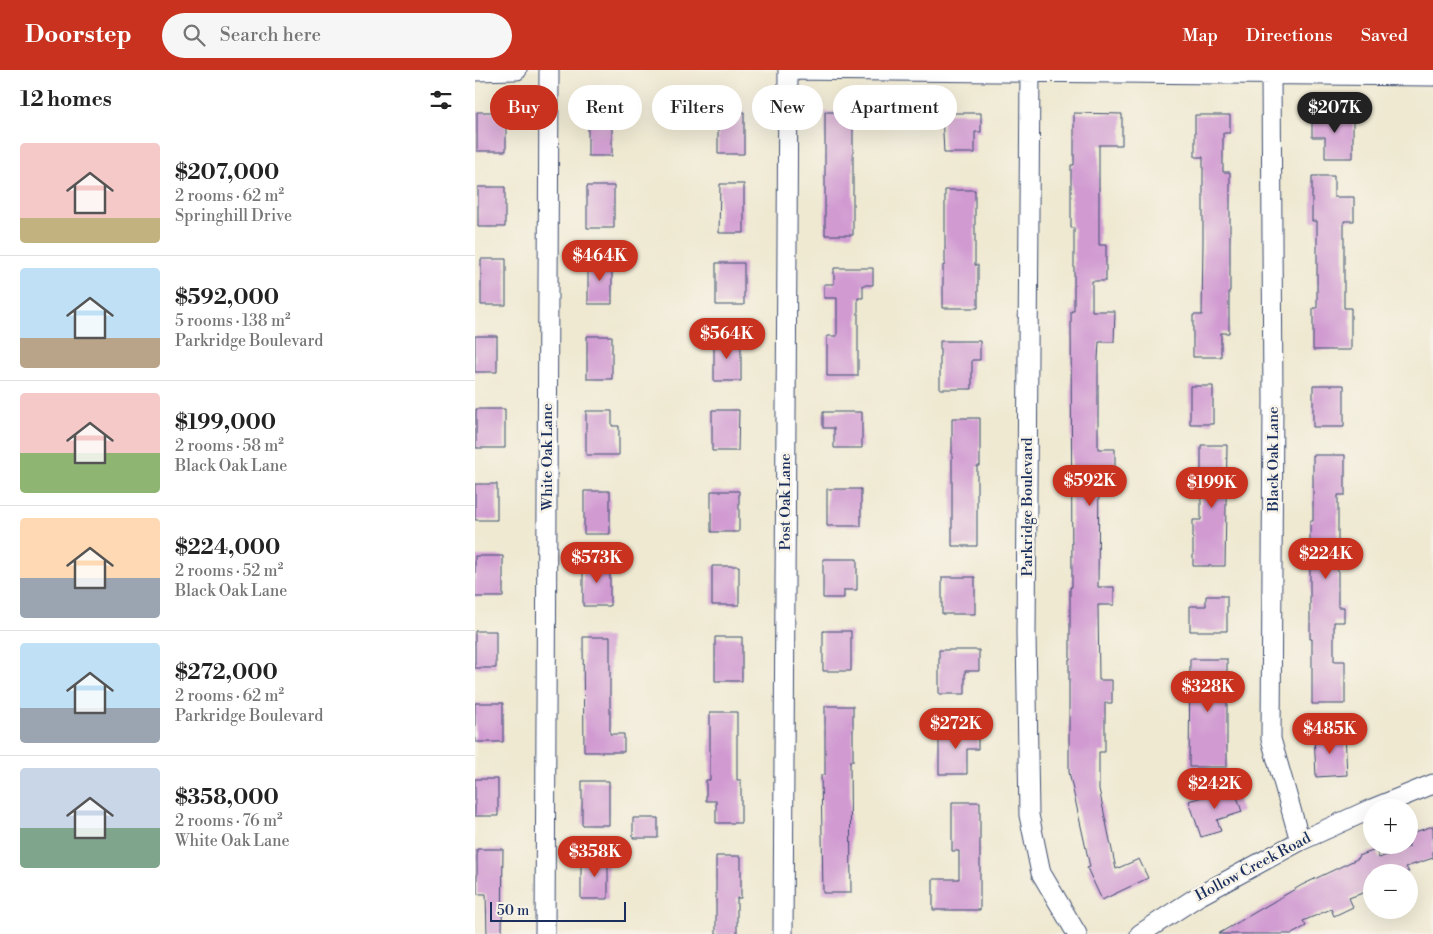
<!DOCTYPE html>
<html lang="en">
<head>
<meta charset="utf-8">
<style>
  body { margin:0; font-family:"Libre Bodoni",serif; background:#f6f6f6; color:#222; height:100vh; display:flex; flex-direction:column; font-size:19px; white-space:nowrap }
  * { box-sizing:border-box; margin:0 }
  p { font-size:16px; color:#767676 }
  .icon { flex:none; width:28px; height:28px; fill:none; stroke:currentColor; stroke-width:2; stroke-linecap:round; stroke-linejoin:round }
  .map { position:relative; flex:1; overflow:hidden }
  .panel { display:flex; flex-direction:column; background:#fff; width:475px }
  .panel>* { flex:none }
  .banner { position:absolute; left:15px; top:15px; width:475px; height:45px; display:flex; gap:10px }
  .fabs { position:absolute; left:888px; top:729px; display:grid; gap:10px }
  .fabs a { display:grid; place-items:center; width:55px; height:55px; border-radius:50%; background:#fff; box-shadow:0 5px 20px #0002; font-size:25px }
  .scale { position:absolute; left:15px; bottom:12px; width:136px; box-sizing:border-box; padding-left:5px; border:2px solid #1b2f5e; border-top:0; font-size:14px; line-height:18px; white-space:nowrap; color:#1b2f5e; -webkit-text-stroke:4px #f7f3e8; paint-order:stroke }
  .price { position:absolute; translate:-50% -42px; padding:0 11px; border-radius:18px; background:#c8321e; color:#fff; font-size:16px; line-height:32px; filter:drop-shadow(0 1px 2px #0008) }
  .price::after { content:''; position:absolute; left:50%; top:30px; width:15px; height:11px; margin-left:-8px; background:inherit; clip-path:polygon(0 0,100% 0,50% 100%) }
  .price.selected { background:#222; color:#fff }
  ul { padding:0; list-style:none }
  li { display:flex; align-items:center; gap:15px; height:125px; padding:0 20px }
  li+li { border-top:1px solid #e0e0e0 }
  li span { display:grid; place-items:center; flex:none; width:140px; height:100px; border-radius:5px; color:#555 }
  li>.icon { margin-inline-start:auto }
  span .icon { width:60px; height:60px; fill:#fffc; stroke-width:1 }
  li b { font-size:21px }
  h2 { display:flex; justify-content:space-between; align-items:center; height:60px; padding:0 20px; font-size:21px }
  .chip { padding:0 18px; border-radius:22px; background:#fff; box-shadow:0 5px 20px #0002; font-size:18px; line-height:45px }
  .chip.selected { background:#c8321e; color:#fff }
  header { display:flex; align-items:center; gap:30px; box-sizing:border-box; height:70px; padding:0 25px; background:#c8321e; color:#fff }
  header strong { font-size:24px }
  nav { display:flex; gap:28px; margin-inline-start:auto; font-size:18px }
  .search { width:350px; height:45px; background:#f6f6f6; display:flex; align-items:center; gap:12px; box-sizing:border-box; padding:0 18px; border-radius:28px; color:#767676; font-size:19px }
  main { display:flex; flex:1; min-height:0 }
  .map>svg:first-child { display:block }
</style>
</head>
<body>
<header>
<strong>Doorstep</strong>
<div class="search"><svg class="icon" aria-label="search" viewBox="0 0 24 24"><circle cx="10" cy="10" r="6"/><path d="M15 15l6 6"/></svg>Search here</div>
<nav><a>Map</a><a>Directions</a><a>Saved</a></nav>
</header>
<main>
<section class="panel">
<h2>12 homes<svg class="icon" aria-label="filters" viewBox="0 0 24 24"><path d="M4 7h16M4 17h16"/><circle cx="9" cy="7" r="2"/><circle cx="15" cy="17" r="2"/></svg></h2>
<ul>
<li><span style="background:linear-gradient(#f6c9c9 75%,#c2b280 0)"><svg class="icon" aria-label="home" viewBox="0 0 24 24"><path d="M3 11l9-7 9 7M6 9v11h12V9"/></svg></span><div><b>$207,000</b><p>2 rooms · 62 m²</p><p>Springhill Drive</p></div></li>
<li><span style="background:linear-gradient(#bfe0f5 70%,#b9a48a 0)"><svg class="icon" aria-label="home" viewBox="0 0 24 24"><path d="M3 11l9-7 9 7M6 9v11h12V9"/></svg></span><div><b>$592,000</b><p>5 rooms · 138 m²</p><p>Parkridge Boulevard</p></div></li>
<li><span style="background:linear-gradient(#f6c9c9 60%,#8fb573 0)"><svg class="icon" aria-label="home" viewBox="0 0 24 24"><path d="M3 11l9-7 9 7M6 9v11h12V9"/></svg></span><div><b>$199,000</b><p>2 rooms · 58 m²</p><p>Black Oak Lane</p></div></li>
<li><span style="background:linear-gradient(#ffd9b3 60%,#9aa5b1 0)"><svg class="icon" aria-label="home" viewBox="0 0 24 24"><path d="M3 11l9-7 9 7M6 9v11h12V9"/></svg></span><div><b>$224,000</b><p>2 rooms · 52 m²</p><p>Black Oak Lane</p></div></li>
<li><span style="background:linear-gradient(#bfe0f5 65%,#9aa5b1 0)"><svg class="icon" aria-label="home" viewBox="0 0 24 24"><path d="M3 11l9-7 9 7M6 9v11h12V9"/></svg></span><div><b>$272,000</b><p>2 rooms · 62 m²</p><p>Parkridge Boulevard</p></div></li>
<li><span style="background:linear-gradient(#c9d6e8 60%,#7fa58c 0)"><svg class="icon" aria-label="home" viewBox="0 0 24 24"><path d="M3 11l9-7 9 7M6 9v11h12V9"/></svg></span><div><b>$358,000</b><p>2 rooms · 76 m²</p><p>White Oak Lane</p></div></li>
</ul>
</section>
<div class="map">
<svg width="958" height="864" viewBox="0 0 958 864">
  <rect width="100%" height="100%" fill="#f7f3e8"/>
  <filter id="ink" filterUnits="userSpaceOnUse"><feTurbulence type="fractalNoise" baseFrequency=".02" numOctaves="2"/><feDisplacementMap in="SourceGraphic" scale="10" xChannelSelector="R" yChannelSelector="G"/><feConvolveMatrix kernelMatrix="1 2 1 2 8 2 1 2 1" color-interpolation-filters="sRGB"/></filter>
  <filter id="wash" filterUnits="userSpaceOnUse"><feTurbulence type="fractalNoise" baseFrequency=".0096" numOctaves="4" result="noise"/><feDisplacementMap in="SourceGraphic" scale="20" xChannelSelector="R" yChannelSelector="G"/><feGaussianBlur stdDeviation="1.12" result="paint"/><feColorMatrix in="noise" values="0 0 0 0 0 0 0 0 0 0 0 0 0 0 0 0 0 1.4 0 .05"/><feComposite in="paint" operator="in"/></filter>
  <g filter="url(#wash)">
    <rect width="100%" height="100%" fill="#efe9d2"/>
    <g id="blocks">
      <path fill="#d19bd2" d="M2,42h29v39h-29z
        M113,42h24v44h-24z
        M243,42h26v42h-26z
        M350,42h28v123h-28z
        M467,43h39v19h-6v21h-31z
        M599,43l48,1v31h-23v100h7v36h-14v30h23l-1,31h-15l-1,17v90h17v23h-16l-1,115h16v18h-16l1,75h13v23h-7v49h-6v37l17,80 23,-10 9,19 -46,22 -15,-32 3,-1 -21,-95v-113h1v-72h2l-1,-276h3v-83h-3v-63h3z
        M837,44h41v44h-28v-21h-13z
        M720,45h35v18h-7v39h7v119h-1v42h-8v24h-28v-42h9l1,-72v-86h-8z
        M837,106h22v21h20v24h-10v87h7v42h-38v-42h4v-87h-5z
        M245,114h24v49h-25z
        M112,116h27v42h-27z
        M3,117h27v40h-27z
        M470,120h30v75h3v43h-35v-43h2z
        M6,189h25v46h-25z
        M113,191h24v43h-24z
        M241,193h28v42h-28z
        M359,198h39v17h-10v13h-5v78h-31v-40h10v-38h-13v-14h10z
        M0,266h22v36h-22z
        M112,266h25v43h-25z
        M239,269h27v42h-27z
        M465,271h40v19h-8v29h-32z
        M838,315h31v42h-31z
        M715,316h23v38h-23z
        M1,339h29v39h-29z
        M237,340h27l-1,41h-26z
        M111,341h26v15h7v29h-33z
        M348,342h39v36h-28v-20h-11z
        M477,348h28v48h-3v80h-25z
        M726,375h26l-2,121h-32v-46h8z
        M838,385h32v40h-7v112h6v15h-10v39h11v43h-33v-65h-2v-118h3z
        M0,414h22v36h-22z
        M352,419h34v37h-34z
        M109,421h26v43h-26z
        M236,421h28v41h-28z
        M0,486h28v41h-28z
        M348,489h34v31h-13v8h-21z
        M108,493h27v43h-27z
        M237,496h27v39h-27z
        M467,507h33v37h-33z
        M731,526h21v35h-37v-25h16z
        M0,561h21v37h-21z
        M348,561h28v40h-28z
        M108,567h27v97h14v18h-40z
        M240,567h27v44h-27z
        M464,580h40v21h-14v23h-26z
        M715,589h37v108h-38z
        M0,633h28v39h-28z
        M350,636h28v55h-3l1,132h-28l-2,-118h4z
        M235,642h27v68h4v43h-25v-22h-10v-21h4z
        M464,660h39v19h-11v25h-28z
        M870,663l2,42 -31,2 -2,-43z
        M0,709h23v37h-23z
        M107,711h27v44h-27z
        M759,717l8,25 -25,8 4,11 -20,6 -12,-36z
        M477,732h28v108h-47v-31h26v-28h-7z
        M158,748h25v20h-25z
        M958,756v32l-27,9 3,5h-38v18l-22,8 4,9 -19,9 -3,-7 -28,12 3,5 -14,8h-74l84,-49 57,-27 -1,-2 18,-6 3,8 30,-11v-13z
        M2,779h26l-1,85h-15l-1,-40h-9z
        M106,786h27v43h-27z
        M241,786h25v42h-4v36h-21z"/>
    </g>
  </g>
  <g filter="url(#ink)">
    <use href="#blocks" fill-opacity="0" stroke="#3b4b6f" stroke-width="1"/>
    <g fill="none" stroke-linecap="round" stroke-linejoin="round">
      <defs>
        <path id="street" d="M313,0l645,6
          M555,0l-4,564 3,181 12,58 36,61
          M0,1l42,-1
          M796,3l2,327 -2,339 29,102
          M899,738l59,-24
          M70,864l4,-864
          M308,864l5,-864
          M665,864l57,-37 103,-56 71,-32"/>
      </defs>
      <use href="#street" stroke="#3b4b6f" stroke-width="21"/>
      <use href="#street" stroke="#fff" stroke-width="19"/>
    </g>
  </g>
  <g text-anchor="middle" dominant-baseline="central" stroke-width="5" stroke-linejoin="round" paint-order="stroke">
    <g font-size="15" fill="#1b2f5e" stroke="#f7f3e8">
      <text transform="translate(72 387) rotate(-90)">White Oak Lane</text>
      <text transform="translate(798 389) rotate(-90)">Black Oak Lane</text>
      <text transform="translate(310 432) rotate(-90)">Post Oak Lane</text>
      <text transform="translate(552 437) rotate(-90)">Parkridge Boulevard</text>
      <text transform="translate(778 797) rotate(-28)">Hollow Creek Road</text>
    </g>
  </g>
</svg>
<div class="fabs">
<a>+</a>
<a>−</a>
</div>
<div class="scale">50 m</div>
<b class="price selected" style="left:860px;top:64px">$207K</b>
<b class="price" style="left:125px;top:212px">$464K</b>
<b class="price" style="left:252px;top:290px">$564K</b>
<b class="price" style="left:615px;top:437px">$592K</b>
<b class="price" style="left:737px;top:439px">$199K</b>
<b class="price" style="left:851px;top:510px">$224K</b>
<b class="price" style="left:122px;top:514px">$573K</b>
<b class="price" style="left:733px;top:643px">$328K</b>
<b class="price" style="left:481px;top:680px">$272K</b>
<b class="price" style="left:855px;top:685px">$485K</b>
<b class="price" style="left:740px;top:740px">$242K</b>
<b class="price" style="left:120px;top:808px">$358K</b>
<div class="banner">
<a class="chip selected">Buy</a>
<a class="chip">Rent</a>
<a class="chip">Filters</a>
<a class="chip">New</a>
<a class="chip">Apartment</a>
</div>
</div>
</main>
</body>
</html>
